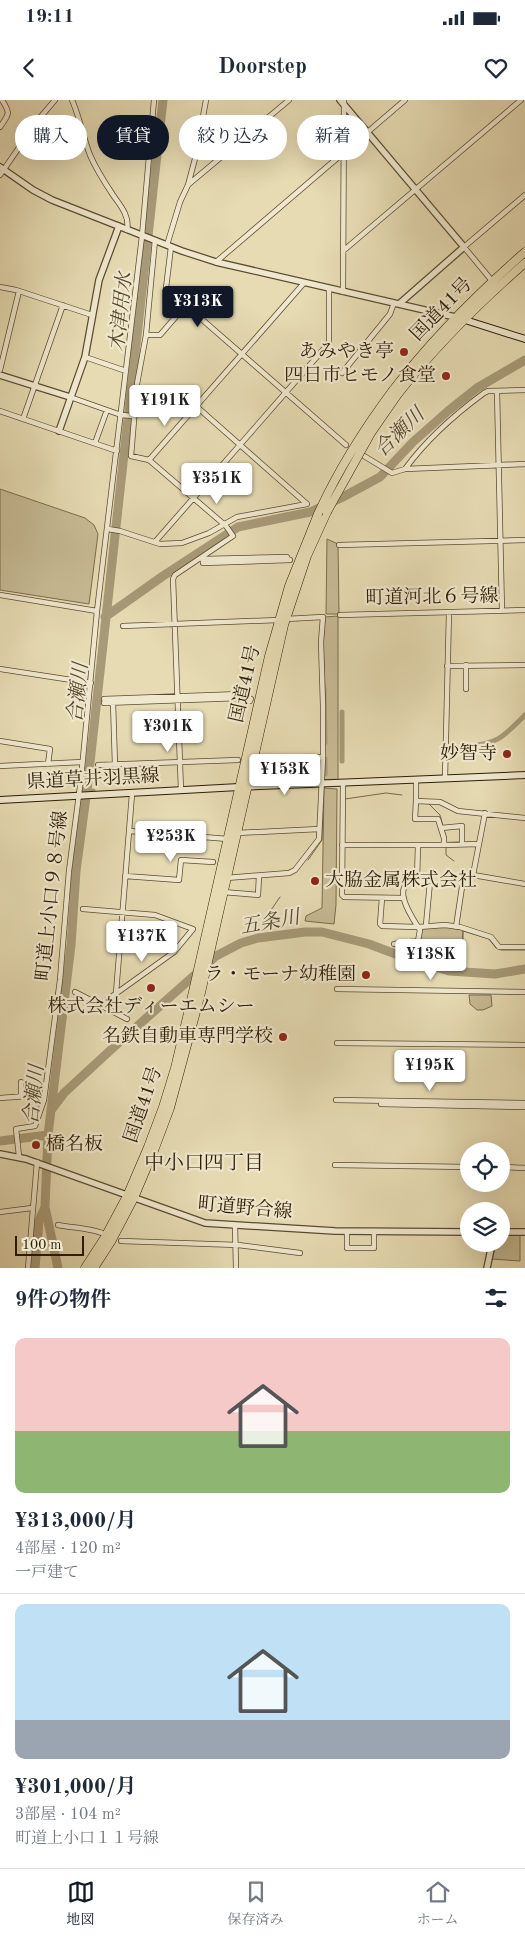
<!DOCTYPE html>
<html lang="ja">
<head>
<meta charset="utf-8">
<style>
  body { margin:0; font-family:"Old Standard TT","Noto Serif JP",serif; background:#f6f6f7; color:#1f2937; height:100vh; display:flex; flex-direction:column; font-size:19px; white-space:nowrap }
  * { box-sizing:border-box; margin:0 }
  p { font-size:16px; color:#747a83 }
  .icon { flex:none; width:28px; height:28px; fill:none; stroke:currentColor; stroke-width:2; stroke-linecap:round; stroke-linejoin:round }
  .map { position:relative; height:1168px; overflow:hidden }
  .sheet { display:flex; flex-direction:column; background:#fff; flex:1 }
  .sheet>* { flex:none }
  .guide { position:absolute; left:15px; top:15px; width:495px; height:45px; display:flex; gap:10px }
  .controls { position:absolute; left:460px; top:1042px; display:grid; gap:10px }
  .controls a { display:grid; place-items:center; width:50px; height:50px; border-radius:50%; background:#fff; box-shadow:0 5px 20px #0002; font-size:25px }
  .scale { position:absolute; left:15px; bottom:12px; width:69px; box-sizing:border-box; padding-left:5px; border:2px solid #2e1d04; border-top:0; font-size:14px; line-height:18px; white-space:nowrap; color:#2e1d04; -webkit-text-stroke:4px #efe8ce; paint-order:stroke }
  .price { position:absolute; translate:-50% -42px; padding:0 11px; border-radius:5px; background:#fff; color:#222; font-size:16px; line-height:32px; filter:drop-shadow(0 1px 2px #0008) }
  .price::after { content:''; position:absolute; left:50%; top:30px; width:15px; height:11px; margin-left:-8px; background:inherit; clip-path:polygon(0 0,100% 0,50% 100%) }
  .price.active { background:#111827; color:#fff }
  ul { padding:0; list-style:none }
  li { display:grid; align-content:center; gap:10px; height:265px; padding:0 15px }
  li+li { border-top:1px solid #e0e1e3 }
  li span { display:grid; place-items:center; height:155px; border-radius:10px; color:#555 }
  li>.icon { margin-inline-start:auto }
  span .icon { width:90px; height:90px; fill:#fffc; stroke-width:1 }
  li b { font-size:21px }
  h2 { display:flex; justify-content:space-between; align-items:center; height:60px; padding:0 15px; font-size:21px }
  .tag { padding:0 18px; border-radius:22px; background:#fff; box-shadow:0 5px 20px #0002; font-size:18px; line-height:45px }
  .tag.active { background:#111827; color:#fff }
  .status { display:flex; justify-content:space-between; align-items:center; height:35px; padding:0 25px; background:#fff; direction:ltr }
  .status svg { height:14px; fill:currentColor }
  header { display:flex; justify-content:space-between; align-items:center; height:65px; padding:0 15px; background:#fff; font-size:22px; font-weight:600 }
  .menu { display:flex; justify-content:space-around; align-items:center; height:70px; border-top:1px solid #e0e1e3; background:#fff; font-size:14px; color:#747a83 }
  .menu a { display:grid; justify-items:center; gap:2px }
  .menu .active { color:#111827 }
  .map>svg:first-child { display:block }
</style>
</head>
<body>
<div class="status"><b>19:11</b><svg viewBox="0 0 49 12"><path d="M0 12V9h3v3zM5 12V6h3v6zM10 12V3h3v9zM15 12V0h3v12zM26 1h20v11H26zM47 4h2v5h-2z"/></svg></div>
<header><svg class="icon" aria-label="back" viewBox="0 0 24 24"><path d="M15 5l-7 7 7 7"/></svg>Doorstep<svg class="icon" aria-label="heart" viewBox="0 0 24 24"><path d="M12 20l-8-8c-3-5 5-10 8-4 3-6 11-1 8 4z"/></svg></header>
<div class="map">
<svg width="525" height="1168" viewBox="0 0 525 1168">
  <rect width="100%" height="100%" fill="#e6dbb3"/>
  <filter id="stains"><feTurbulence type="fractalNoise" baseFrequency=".004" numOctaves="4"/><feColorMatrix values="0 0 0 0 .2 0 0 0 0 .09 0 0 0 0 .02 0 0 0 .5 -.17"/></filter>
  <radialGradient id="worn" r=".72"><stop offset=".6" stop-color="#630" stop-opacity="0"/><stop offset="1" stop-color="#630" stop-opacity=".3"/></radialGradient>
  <path fill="#c7bb95" stroke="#7a6c4c" d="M0,389l85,29 9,7 4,9 -9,70 -89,-14z
    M327,439l11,5 1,68 -2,2h-11z
    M338,516v164h-14l2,-64 -3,-73 2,-26z
    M324,688l13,1 -1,116 -2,19 -29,-3 1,-5 16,-8z
    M444,826l19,4 -1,19 -13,-1 -30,-5 2,-12 4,-4z
    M469,895h22l1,11 -9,4h-6l-7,-6z
    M520,1135v26l-28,-2 4,-15h5v-8z"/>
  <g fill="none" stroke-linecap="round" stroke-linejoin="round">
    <path stroke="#77684a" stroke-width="1" d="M96,600l6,1
      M345,699l41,-6 16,2
      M429,704l11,11 6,22
      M446,746v9l8,6
      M308,760l14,-20 1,-35
      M270,826l-1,-13 11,-16
      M270,830l1,6
      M418,843l31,6h14v-18l26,8 7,9
      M501,850h24
      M395,854l2,-5"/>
    <path stroke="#a79a78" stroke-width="5" d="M324,589l1,54
      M467,646c31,-2 36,-9 58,-31
      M342,661v-49
      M325,674v-15
      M80,691h13"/>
    <path stroke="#a79a78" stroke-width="9" d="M105,517l58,-41 75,-49 72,-15 31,-14 39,-21 33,-35 35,-31 29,-23 48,-28
      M52,1009l12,-16 51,-47 101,-90 25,-13 17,-5 47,-6h17l47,12 37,14 43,13 46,3 30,-5
      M0,1041l48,-6
      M45,1107l13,61
      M35,1168l4,-47 6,-14 3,-72 23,-190 5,-74 11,-81 76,-690"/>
    <defs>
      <path id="minor" d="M72,0c8,18 11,37 18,55 6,14 15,28 23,40 7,10 17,21 14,35
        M0,27c9,-13 11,-13 2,-27
        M0,75l38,-55 17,-20
        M189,84l100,-84
        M167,145l13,-43 8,-17 8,-30 10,-55
        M171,147l-5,41 180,157
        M343,151l178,-151
        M216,162l189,-162
        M493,182l-29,-35 61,-52
        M0,187l16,3 76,25
        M343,192l1,-192
        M146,235l9,-95
        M85,257l41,14
        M0,270l19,-79
        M342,273l48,-59 4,-11
        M497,291l5,220
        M70,297l51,18 13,1
        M0,311l117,40
        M23,319l40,-114
        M95,343l12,-33
        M364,356l28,17 13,-4 120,-5
        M149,360l155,-177
        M405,369c22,-30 49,-54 79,-76l4,-2 37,-1
        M108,429l12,2 40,13 22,-1 27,-10 28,-16 70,-13 -111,-98
        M155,442l174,-199v-54
        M339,445l186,-5
        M203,458v5l87,-3
        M203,459l84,-2 1,3
        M0,495l97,16
        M340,515l185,-5
        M123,526l155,-6
        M466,565v24
        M447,566l78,-1
        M0,569l91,14
        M104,599l137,-5 10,5
        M113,602l2,63
        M104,603l136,-5 10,3
        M0,641l50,8 -2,15
        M253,660l70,-3
        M98,665l140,-5
        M0,666l82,-4
        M445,678l4,-166
        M416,680v21l24,1 18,9 67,7
        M343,683l-1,112 2,2 60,1
        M181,690l-8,-211 2,-4 58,-39 -7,-10 -77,-66 -18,-4 6,-72 9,-49h14l26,-30
        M441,728l21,-2v18
        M129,731l99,8
        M237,733l82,-4
        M342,745h102v-7l-6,-19h-23l1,-18
        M418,745l-1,35 13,2 -4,43
        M444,745l34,-1
        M473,775l52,9
        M125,776l54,4 2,-20 32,2
        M226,778l63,-5 6,-3 24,-31 4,-82v-51l-2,-64 2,-25 -37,2
        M417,780c-27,3 -8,33 1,47l27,-2 15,2 31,10 8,10h26
        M223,792l35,3 1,-19
        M382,798l-2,26 2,2 36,1 2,3 -2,11 -24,3
        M83,809l72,6 38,14 -19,23 -74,53
        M456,827l6,-40 11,-12 12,-62
        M337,889l188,3
        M75,892l52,27
        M116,893l16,-199
        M337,943l188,2
        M21,996v-14
        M0,998l28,-2 16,4
        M336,1000l189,3
        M381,1004l144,3
        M19,1056l-3,-27 19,-3 9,-26 16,-120 9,-109 12,-92 16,-168 45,-375 12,-136
        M335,1065l134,2
        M501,1067l24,1
        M0,1112l32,-4
        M58,1125c14,3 36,3 48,10
        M235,1125l1,43
        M347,1131v17h27v-17
        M121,1141l117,4 62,8
        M28,1168l9,-106"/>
      <path id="tertiary" d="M340,0l124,147 -65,57
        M0,67l33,23 19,10 130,51 34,11 239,55
        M0,275l70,22
        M59,331l26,-74 14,-77 20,-54
        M0,1054l26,5 179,64 130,8 134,1
        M501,1132h24
        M487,1168l5,-24"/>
      <path id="secondary" d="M462,219l63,20
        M0,700l239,-13 286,-12"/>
      <path id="trunk" d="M393,290c39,-51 84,-96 132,-138
        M398,294c38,-48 81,-91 127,-131
        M85,1168l20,-31 22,-41 21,-49 15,-40 12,-39 17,-72 77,-340 20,-70 29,-72
        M94,1168l18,-28 22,-42 21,-50 15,-40 30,-111 84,-372 23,-69 20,-44"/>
    </defs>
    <use href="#minor" stroke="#5c4c30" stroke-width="6"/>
    <use href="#tertiary" stroke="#5c4c30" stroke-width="8"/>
    <use href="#secondary" stroke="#2e1d04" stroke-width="8"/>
    <use href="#trunk" stroke="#2e1d04" stroke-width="9"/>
    <use href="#minor" stroke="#efe8ce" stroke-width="4.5"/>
    <use href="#tertiary" stroke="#efe8ce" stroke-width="5.5"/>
    <use href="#secondary" stroke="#efe8ce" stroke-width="6"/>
    <use href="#trunk" stroke="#e6dbb3" stroke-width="8"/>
    <defs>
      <path id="trunk-bridge" d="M327,412l44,-79 27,-39
        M318,414c20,-44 46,-85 75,-124"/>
    </defs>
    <use href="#trunk-bridge" stroke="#2e1d04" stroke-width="9" stroke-linecap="butt"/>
    <use href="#trunk-bridge" stroke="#e6dbb3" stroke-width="8"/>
  </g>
  <g fill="#8f2418" stroke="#efe8ce" stroke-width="2">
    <circle cx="404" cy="252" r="5"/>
    <circle cx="446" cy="276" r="5"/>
    <circle cx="507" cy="654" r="5"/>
    <circle cx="315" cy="781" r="5"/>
    <circle cx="366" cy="875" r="5"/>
    <circle cx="151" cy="888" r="5"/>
    <circle cx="283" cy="937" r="5"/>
    <circle cx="36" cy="1045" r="5"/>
  </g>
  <g text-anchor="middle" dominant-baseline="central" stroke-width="4.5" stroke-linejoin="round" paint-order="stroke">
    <g font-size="19" fill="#2e1d04" stroke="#efe8ce">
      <text transform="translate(442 210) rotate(-46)">国道41号</text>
      <text transform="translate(432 498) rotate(-1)">町道河北６号線</text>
      <text transform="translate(246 584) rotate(-77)">国道41号</text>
      <text transform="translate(93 680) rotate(-3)">県道草井羽黒線</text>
      <text transform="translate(53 796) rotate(-84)">町道上小口９８号線</text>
      <text transform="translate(144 1005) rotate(-71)">国道41号</text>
      <text transform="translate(245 1109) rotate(5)">町道野合線</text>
    </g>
    <g font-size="19" fill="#2e1d04" stroke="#efe8ce" text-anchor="end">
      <text x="394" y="252">あみやき亭</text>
      <text x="436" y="276">四日市ヒモノ食堂</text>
      <text x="497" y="654">妙智寺</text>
      <text x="325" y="781" text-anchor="start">大脇金属株式会社</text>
      <text x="356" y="875">ラ・モーナ幼稚園</text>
      <text x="151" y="907" text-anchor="middle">株式会社ディーエムシー</text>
      <text x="273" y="937">名鉄自動車専門学校</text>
      <text x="46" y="1045" text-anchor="start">橋名板</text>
    </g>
    <g font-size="20" font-style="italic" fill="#58492d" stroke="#efe8ce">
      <text transform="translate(122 212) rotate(-84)">木津用水</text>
      <text transform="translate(400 333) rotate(-44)">合瀬川</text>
      <text transform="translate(79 593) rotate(-84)">合瀬川</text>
      <text transform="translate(270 823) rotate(-10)">五条川</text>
      <text transform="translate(35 995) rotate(-84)">合瀬川</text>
    </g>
    <g font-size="20" fill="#2e1d04" stroke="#efe8ce">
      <text x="204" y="1064">中小口四丁目</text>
    </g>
  </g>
  <rect width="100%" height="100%" filter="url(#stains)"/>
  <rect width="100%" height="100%" fill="url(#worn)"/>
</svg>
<div class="controls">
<a><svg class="icon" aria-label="locate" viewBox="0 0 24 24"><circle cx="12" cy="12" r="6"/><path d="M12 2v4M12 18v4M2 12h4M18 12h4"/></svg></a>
<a><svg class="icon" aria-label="layers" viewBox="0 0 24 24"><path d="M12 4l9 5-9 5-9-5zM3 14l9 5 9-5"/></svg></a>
</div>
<div class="scale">100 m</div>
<b class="price active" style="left:198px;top:228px">¥313K</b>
<b class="price" style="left:165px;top:327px">¥191K</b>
<b class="price" style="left:217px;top:405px">¥351K</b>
<b class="price" style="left:168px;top:653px">¥301K</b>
<b class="price" style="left:285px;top:696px">¥153K</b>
<b class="price" style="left:171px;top:763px">¥253K</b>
<b class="price" style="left:142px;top:863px">¥137K</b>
<b class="price" style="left:431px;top:881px">¥138K</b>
<b class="price" style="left:430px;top:992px">¥195K</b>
<div class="guide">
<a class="tag">購入</a>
<a class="tag active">賃貸</a>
<a class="tag">絞り込み</a>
<a class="tag">新着</a>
</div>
</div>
<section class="sheet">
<h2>9件の物件<svg class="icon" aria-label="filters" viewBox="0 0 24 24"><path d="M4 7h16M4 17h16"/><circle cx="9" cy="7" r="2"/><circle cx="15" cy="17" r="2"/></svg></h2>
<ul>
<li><span style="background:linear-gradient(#f6c9c9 60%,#8fb573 0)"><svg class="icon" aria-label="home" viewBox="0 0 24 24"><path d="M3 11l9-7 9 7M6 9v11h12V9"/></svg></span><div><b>¥313,000/月</b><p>4部屋 · 120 m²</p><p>一戸建て</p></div></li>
<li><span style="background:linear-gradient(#bfe0f5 75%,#9aa5b1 0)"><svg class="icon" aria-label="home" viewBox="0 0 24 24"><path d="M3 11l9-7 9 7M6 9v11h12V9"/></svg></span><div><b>¥301,000/月</b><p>3部屋 · 104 m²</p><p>町道上小口１１号線</p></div></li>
</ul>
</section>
<nav class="menu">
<a class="active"><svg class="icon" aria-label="map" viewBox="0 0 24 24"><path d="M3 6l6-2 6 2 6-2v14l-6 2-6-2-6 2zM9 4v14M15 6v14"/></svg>地図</a>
<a><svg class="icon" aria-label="saved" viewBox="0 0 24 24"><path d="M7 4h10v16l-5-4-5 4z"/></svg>保存済み</a>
<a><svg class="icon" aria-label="home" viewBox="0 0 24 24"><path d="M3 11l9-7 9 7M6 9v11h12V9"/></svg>ホーム</a>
</nav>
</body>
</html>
